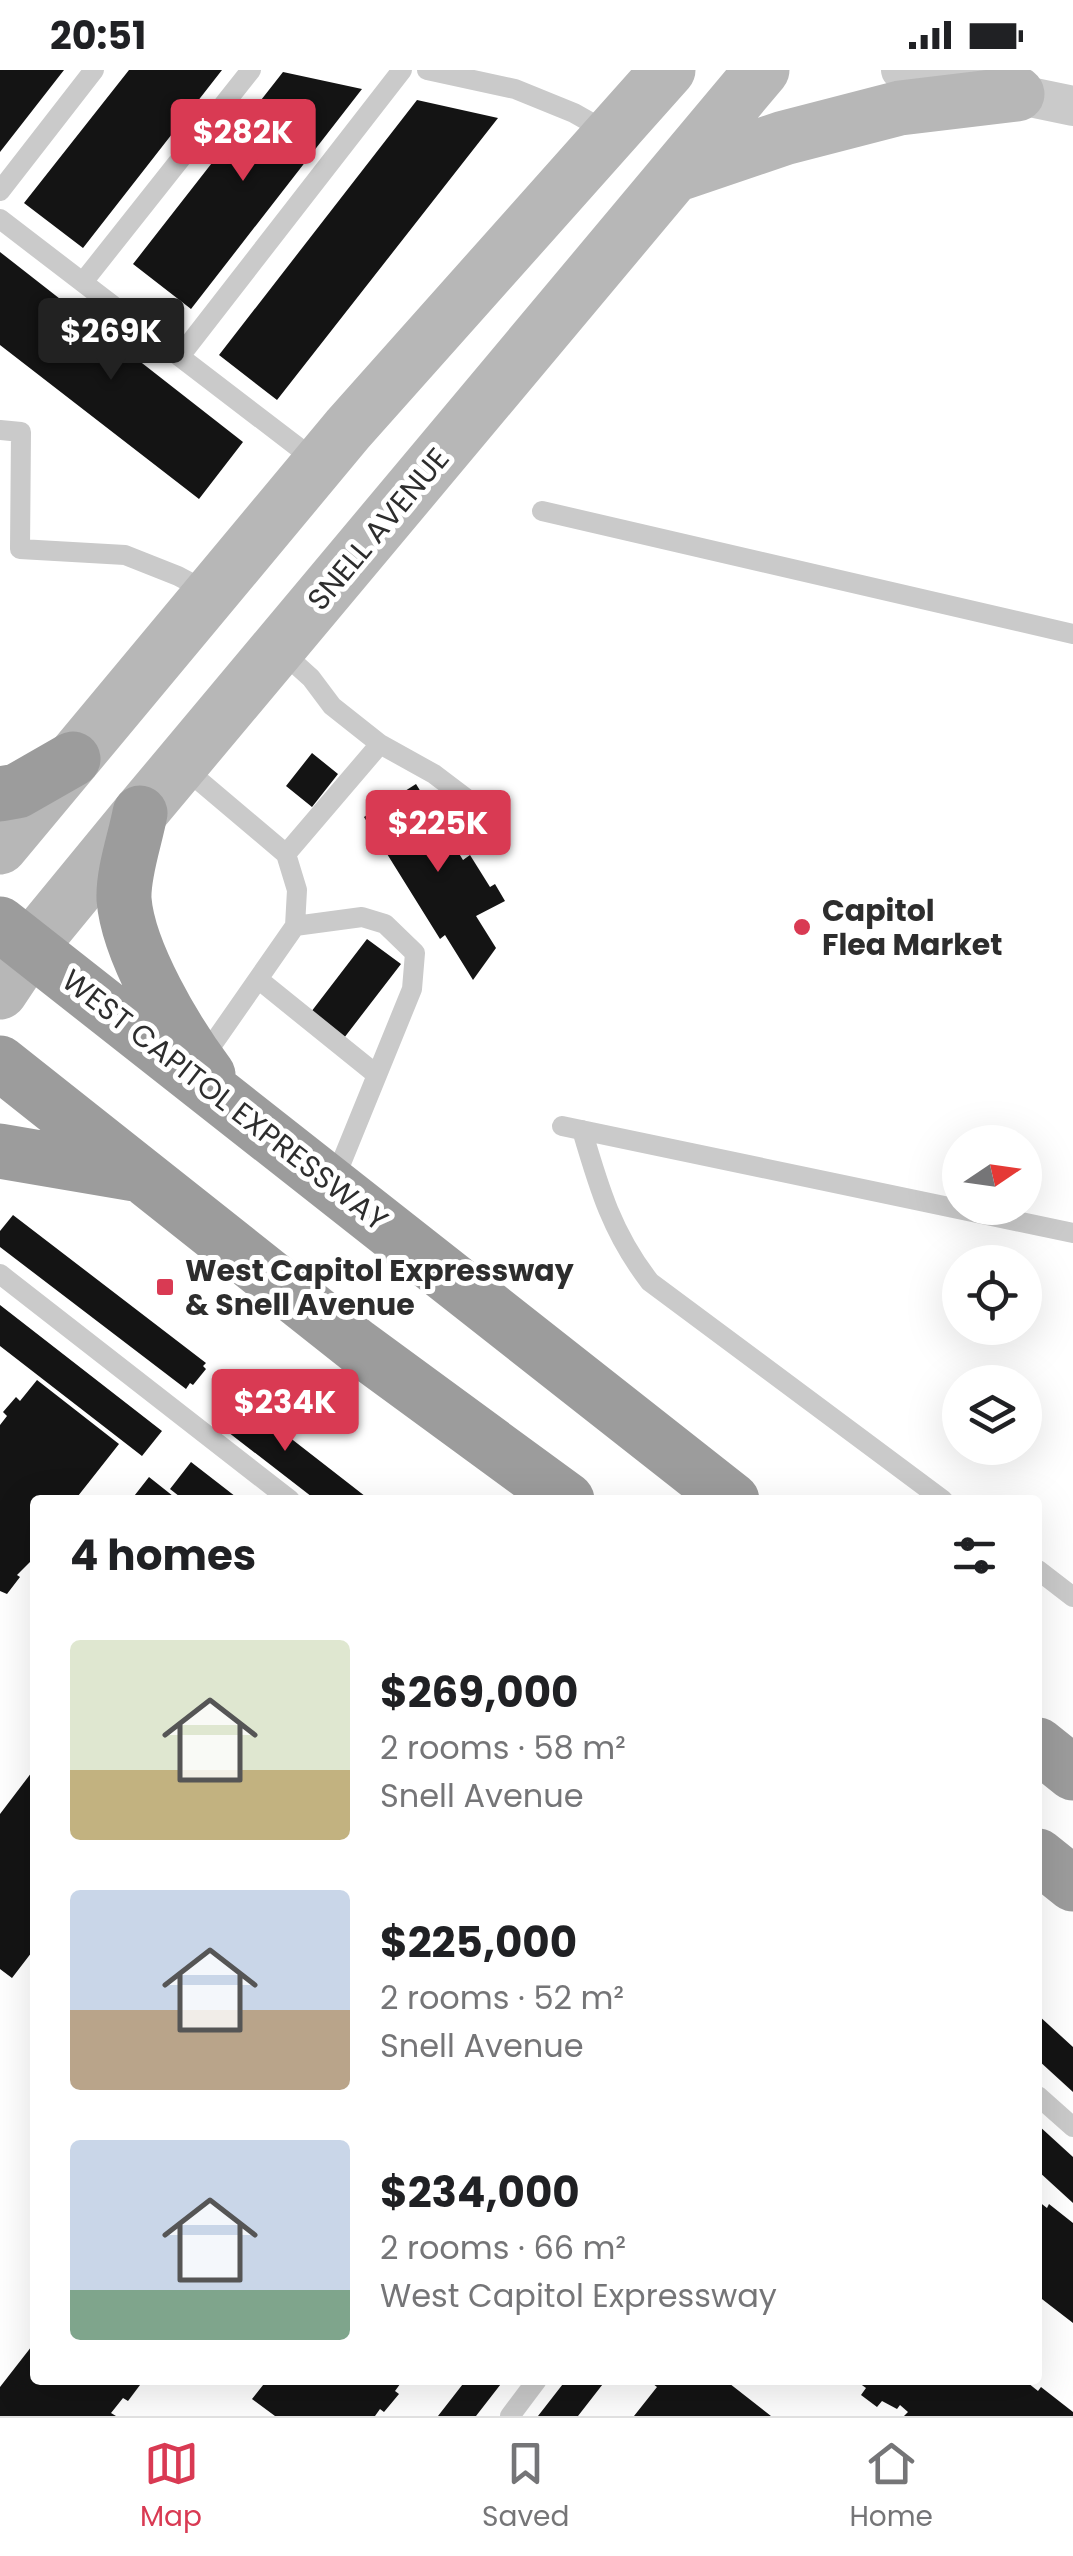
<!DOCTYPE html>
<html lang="en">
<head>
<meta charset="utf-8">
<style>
  body { margin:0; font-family:Poppins,sans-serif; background:#f2f2f2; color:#202124; height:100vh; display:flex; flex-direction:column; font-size:38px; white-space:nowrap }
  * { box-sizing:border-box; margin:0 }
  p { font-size:32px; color:#757577 }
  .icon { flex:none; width:55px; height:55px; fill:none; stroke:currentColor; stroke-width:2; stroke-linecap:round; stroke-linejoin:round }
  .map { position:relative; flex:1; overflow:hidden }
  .drawer { position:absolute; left:30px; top:1425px; width:1012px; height:890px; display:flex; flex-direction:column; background:#fff; border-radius:10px; box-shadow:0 10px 40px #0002 }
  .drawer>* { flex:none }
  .needle { width:65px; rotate:77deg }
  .tools { position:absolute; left:942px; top:1055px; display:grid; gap:20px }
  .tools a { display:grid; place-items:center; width:100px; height:100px; border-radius:50%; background:#fff; box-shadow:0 10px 40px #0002; font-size:50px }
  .price { position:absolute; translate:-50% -85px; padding:0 22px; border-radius:10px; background:#d93a53; color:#fff; font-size:32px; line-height:65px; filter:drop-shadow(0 2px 5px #0008) }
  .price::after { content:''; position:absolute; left:50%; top:60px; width:30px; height:22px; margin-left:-15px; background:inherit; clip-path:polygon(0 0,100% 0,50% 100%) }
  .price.active { background:#222; color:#fff }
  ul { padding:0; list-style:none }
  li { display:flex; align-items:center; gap:30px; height:250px; padding:0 40px }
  li span { display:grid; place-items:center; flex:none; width:280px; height:200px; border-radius:10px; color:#555 }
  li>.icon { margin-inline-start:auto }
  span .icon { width:120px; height:120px; fill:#fffc; stroke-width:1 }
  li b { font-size:42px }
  h2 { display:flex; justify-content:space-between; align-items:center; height:120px; padding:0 40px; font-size:42px }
  .status { display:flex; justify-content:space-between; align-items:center; height:70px; padding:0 50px; background:#fff; direction:ltr }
  .status svg { height:28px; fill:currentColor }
  .tab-bar { display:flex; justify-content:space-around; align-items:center; height:140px; border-top:2px solid #e0e0e0; background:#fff; font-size:28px; color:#757577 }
  .tab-bar a { display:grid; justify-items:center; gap:5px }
  .tab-bar .active { color:#d93a53 }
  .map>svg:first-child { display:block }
</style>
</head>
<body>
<div class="status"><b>20:51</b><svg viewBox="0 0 49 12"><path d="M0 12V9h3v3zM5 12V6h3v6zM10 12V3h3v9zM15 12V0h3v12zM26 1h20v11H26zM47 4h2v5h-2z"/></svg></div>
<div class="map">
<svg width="1073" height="2346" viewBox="0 0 1073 2346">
  <rect width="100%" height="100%" fill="#fff"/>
  <path fill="#141414" d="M0,0h64l-64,82z
    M129,0h93l-139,178 -59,-45z
    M283,2l79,17 -171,220 -58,-45z
    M417,30l81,18 -221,282 -58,-45z
    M0,182l243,190 -44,57 -199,-154z
    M312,683l26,21 -26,33 -26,-21z
    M416,714l47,76 7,-5 20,32 5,-3 10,17 -29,15 20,32 -23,32 -28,-45 -5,4 -76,-122z
    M367,869l34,25 -57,74 -33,-26z
    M13,1145l193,148 -3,3 3,3 -13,16 -3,-2 -4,6 -186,-142v-16z
    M0,1235l162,126 -20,25 -142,-110z
    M37,1310l82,64 -41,52 7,4h-50v57l-18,18 3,2 -13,17 -7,-3v-166l7,-9 -4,-4 13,-15 4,4z
    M235,1325l135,105h-54l-101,-78z
    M191,1392l49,38h-56l-14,-11z
    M149,1407l29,23h-47z
    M35,1698v180l-23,30 -12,-9v-155z
    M1038,1945l35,32v45l-35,-32z
    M1038,2055l35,32v46l-35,-32z
    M1038,2131l9,7 2,-4 24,19v100l-35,-27z
    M35,2272v38h100l5,5 -12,16 -5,-3 -12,15 5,3h-116v-29z
    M267,2310h136l-8,11 4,3 -15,18 -4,-3 -5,7h-100l-23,-17z
    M466,2310h38l-28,36h-38z
    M566,2310h40l-28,36h-40z
    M648,2310h77l46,36h-137l23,-29z
    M855,2310h175l-2,3 10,8 3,-4 32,25v4h-169l4,-4 -8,-7 -3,4 -15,-8 -5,6 -16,-12 5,-7z"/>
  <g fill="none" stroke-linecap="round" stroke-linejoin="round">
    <path stroke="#cacaca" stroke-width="20" d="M427,0l88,19 59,24 37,21
      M0,121l94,-121
      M0,149l316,242
      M83,212l168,-212
      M180,286l222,-286
      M0,360l21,2 -1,117 105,6 53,21 32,17
      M542,441l531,123
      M280,580l31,28 21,28 48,38 54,30 62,47
      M182,696l104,88 11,36 -2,36 -92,132
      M286,784l94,-110
      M295,856l67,-9 23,7 30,29 -3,36 -79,194
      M258,909l119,96
      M562,1056l511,107
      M582,1060c17,58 30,103 68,152l293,218
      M0,1204l290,226
      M1038,1500l35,27
      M1038,2026l35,31
      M510,2346l27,-36"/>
    <path stroke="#cacaca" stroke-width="40" d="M901,0l172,36"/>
    <path stroke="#b7b7b7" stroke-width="55" d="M675,105l109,-37 116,-30 117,-14
      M0,777l348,-418 320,-359
      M0,922l30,-45 110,-134 622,-743"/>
    <path stroke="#9c9c9c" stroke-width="55" d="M0,724l17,-3 56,-32
      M140,743c-5,27 -17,59 -16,86 4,53 52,133 84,176
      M0,854l732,576
      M0,993l357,283 210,154
      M0,1081l134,23
      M1038,1675l35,28
      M1038,1786l35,28"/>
  </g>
  <g fill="#d93a53" stroke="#fff" stroke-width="4">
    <circle cx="802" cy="857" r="10"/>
    <rect x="155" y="1207" width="20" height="20" rx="5"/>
  </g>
  <g text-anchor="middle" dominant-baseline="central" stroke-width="10" stroke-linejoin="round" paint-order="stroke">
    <g font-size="30" fill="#2d2d2d" stroke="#fff">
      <text transform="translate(378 459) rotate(-50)">SNELL AVENUE</text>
      <text transform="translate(225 1030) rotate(38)">WEST CAPITOL EXPRESSWAY</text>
    </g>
    <g font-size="30" font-weight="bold" fill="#2d2d2d" stroke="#fff" text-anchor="start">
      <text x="822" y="840">Capitol<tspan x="822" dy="34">Flea Market</tspan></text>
      <text x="185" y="1200">West Capitol Expressway<tspan x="185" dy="34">&amp; Snell Avenue</tspan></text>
    </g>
  </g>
</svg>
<div class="tools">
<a><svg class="needle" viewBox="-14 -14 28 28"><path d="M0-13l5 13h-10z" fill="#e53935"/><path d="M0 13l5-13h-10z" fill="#757577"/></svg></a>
<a><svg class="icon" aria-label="locate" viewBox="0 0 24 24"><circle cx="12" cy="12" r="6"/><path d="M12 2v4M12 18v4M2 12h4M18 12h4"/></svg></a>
<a><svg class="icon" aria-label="layers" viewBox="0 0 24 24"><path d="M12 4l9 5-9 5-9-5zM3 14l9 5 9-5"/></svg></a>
</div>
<b class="price" style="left:243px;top:114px">$282K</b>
<b class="price active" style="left:111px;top:313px">$269K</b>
<b class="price" style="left:438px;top:805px">$225K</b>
<b class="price" style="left:285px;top:1384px">$234K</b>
<section class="drawer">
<h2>4 homes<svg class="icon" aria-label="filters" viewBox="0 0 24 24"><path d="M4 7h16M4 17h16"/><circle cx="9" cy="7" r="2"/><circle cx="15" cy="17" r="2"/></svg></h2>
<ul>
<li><span style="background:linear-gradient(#dfe7d0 65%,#c2b280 0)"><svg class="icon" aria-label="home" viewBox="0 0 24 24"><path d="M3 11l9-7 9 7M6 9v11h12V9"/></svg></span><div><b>$269,000</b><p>2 rooms · 58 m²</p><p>Snell Avenue</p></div></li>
<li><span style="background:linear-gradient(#c9d6e8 60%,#b9a48a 0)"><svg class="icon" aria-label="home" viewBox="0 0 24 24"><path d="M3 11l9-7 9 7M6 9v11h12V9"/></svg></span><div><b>$225,000</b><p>2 rooms · 52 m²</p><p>Snell Avenue</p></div></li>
<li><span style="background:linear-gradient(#c9d6e8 75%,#7fa58c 0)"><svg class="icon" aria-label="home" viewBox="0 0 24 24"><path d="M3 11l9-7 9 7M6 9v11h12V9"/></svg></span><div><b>$234,000</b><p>2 rooms · 66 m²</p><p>West Capitol Expressway</p></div></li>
</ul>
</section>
</div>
<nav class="tab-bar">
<a class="active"><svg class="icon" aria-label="map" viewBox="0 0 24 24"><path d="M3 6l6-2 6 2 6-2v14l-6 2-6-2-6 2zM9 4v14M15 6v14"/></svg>Map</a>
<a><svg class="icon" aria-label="saved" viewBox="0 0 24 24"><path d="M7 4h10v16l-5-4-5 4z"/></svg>Saved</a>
<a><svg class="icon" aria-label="home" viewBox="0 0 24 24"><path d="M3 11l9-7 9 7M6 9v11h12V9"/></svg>Home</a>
</nav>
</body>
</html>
